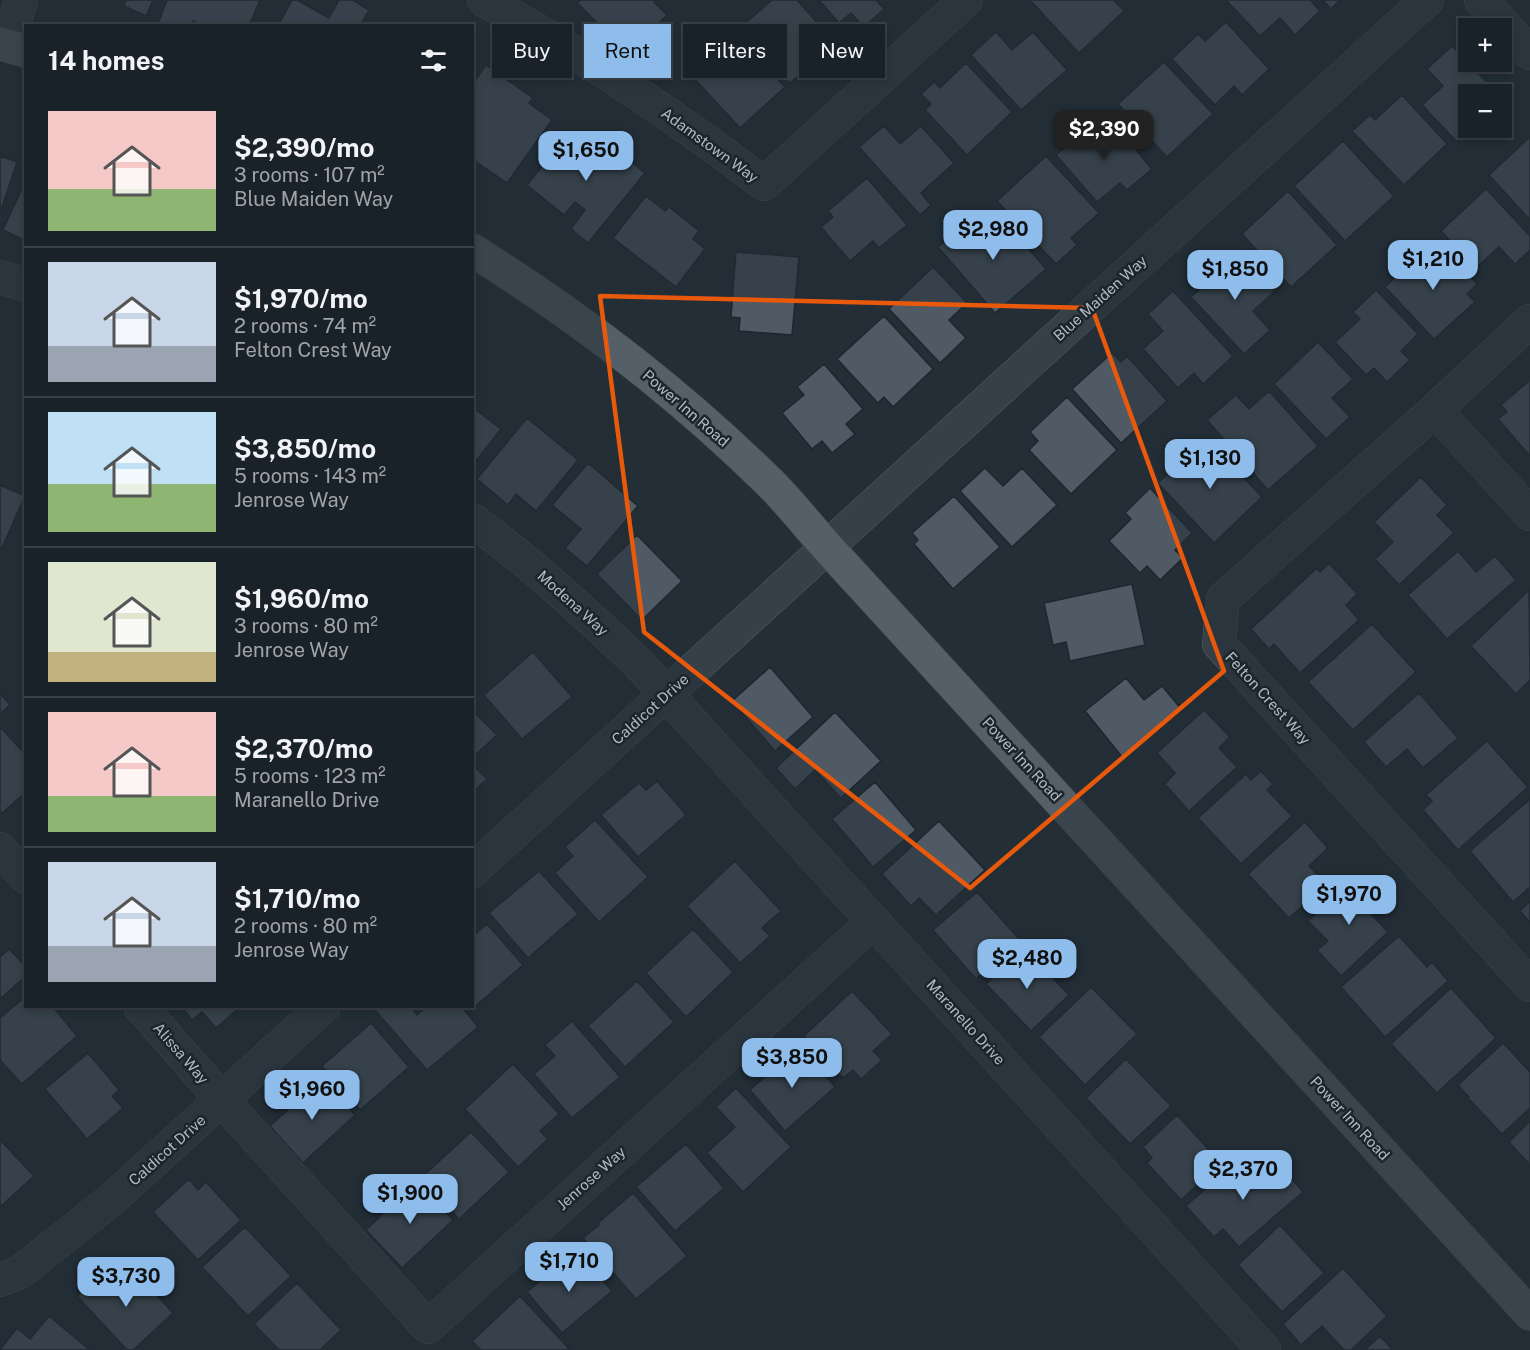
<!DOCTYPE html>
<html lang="en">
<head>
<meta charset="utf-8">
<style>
  body { margin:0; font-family:"Public Sans",sans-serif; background:#272f35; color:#f1f3f6; height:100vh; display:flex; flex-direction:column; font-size:22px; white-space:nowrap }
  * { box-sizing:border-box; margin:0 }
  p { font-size:20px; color:#9fa4a8 }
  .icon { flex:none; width:33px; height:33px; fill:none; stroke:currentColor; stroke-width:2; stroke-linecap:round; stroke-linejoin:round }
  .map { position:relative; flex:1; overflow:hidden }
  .side { position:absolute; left:24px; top:24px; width:450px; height:984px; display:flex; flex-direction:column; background:#1a2229; border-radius:0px; box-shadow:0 3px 9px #0003,0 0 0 2px #383f46 }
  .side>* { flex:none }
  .top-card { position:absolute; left:492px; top:24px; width:570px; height:54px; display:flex; gap:12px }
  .fabs { position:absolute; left:1458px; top:18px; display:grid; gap:12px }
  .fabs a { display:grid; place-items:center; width:54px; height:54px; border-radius:0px; background:#1a2229; box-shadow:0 3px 9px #0003,0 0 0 2px #383f46; font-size:30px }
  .price { position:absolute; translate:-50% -51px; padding:0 14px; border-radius:12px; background:#8ebdec; color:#111; font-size:20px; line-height:39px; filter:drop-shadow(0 2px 3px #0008) }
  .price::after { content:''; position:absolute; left:50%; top:36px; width:18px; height:14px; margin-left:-9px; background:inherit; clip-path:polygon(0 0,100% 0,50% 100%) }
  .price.selected { background:#222; color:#fff }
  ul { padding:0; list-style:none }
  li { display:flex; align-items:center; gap:18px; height:150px; padding:0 24px }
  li+li { border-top:2px solid #383f46 }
  li span { display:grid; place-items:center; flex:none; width:168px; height:120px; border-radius:0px; color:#555 }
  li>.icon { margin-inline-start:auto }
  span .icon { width:72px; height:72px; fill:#fffc; stroke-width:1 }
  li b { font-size:26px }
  h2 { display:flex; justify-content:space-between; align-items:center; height:72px; padding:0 24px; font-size:26px }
  .chip { padding:0 21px; border-radius:0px; background:#1a2229; box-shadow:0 3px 9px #0003,0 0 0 2px #383f46; font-size:21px; line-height:54px }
  .chip.selected { background:#8ebdec; color:#111 }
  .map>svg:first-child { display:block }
</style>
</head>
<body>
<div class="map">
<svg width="1530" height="1350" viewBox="0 0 1530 1350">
  <rect width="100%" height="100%" fill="#232e37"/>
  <path fill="#4f5a65" stroke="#1e262e" stroke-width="1.5" d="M126,0h27l-7,16 -22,-10z
    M167,0h93l-11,26h-45l-11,-5 -2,5h-28l-5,-2z
    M292,0h5l32,18 10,-18h14l16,10 -9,16h-82z
    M581,0h75l-2,2 13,13 -22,22 -12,-13 -17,17 -39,-38z
    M772,0h25l22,25 -18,16 16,18 -27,24 -49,-56z
    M819,0h57l8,9 -20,18 -13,-14 -12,10z
    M1030,0h84l10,11 -45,42z
    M1226,0h84l10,11 -25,24 -15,-17 -20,18z
    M1323,0h17l-9,9z
    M1226,22l43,47 -27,26 -8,-9 -19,19 -43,-46 26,-25 7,7z
    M996,32l16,18 21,-18 34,38 -46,40 -50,-55z
    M734,33l51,54 -45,41 -50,-54z
    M1452,46l46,48h-30v34h5l-16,14 -35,-37 21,-19 -16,-17z
    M1164,62l49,52 -46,43 -49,-53z
    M966,63l46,49 -45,43 -42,-45 6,-6 -10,-10 13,-12 6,6z
    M486,65l47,33 -4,5 23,17 -45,63 -35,-24v-74z
    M1402,95l45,49 -43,41 -52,-54 18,-16 5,5z
    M1111,120l41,49 -25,21 -7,-7 -23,19 -41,-47 27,-23 6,7z
    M884,126l16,18 21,-18 33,37 -33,30 10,12 -11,10 -61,-68z
    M573,129l39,31 7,-8 26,21 -57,70 -17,-14 14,-19 -10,-8 -11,13 -37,-30z
    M1530,137v83l-41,-45z
    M1343,141l51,55 -49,45 -51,-55z
    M0,156l17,6 -17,51z
    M1046,156l53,57 -28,25 6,7 -21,19 -59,-63z
    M867,178l40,47 -28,23 -6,-7 -23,20 -29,-34 12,-10 -5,-6z
    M25,182h1v59l-23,-11z
    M1486,189l44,47v14l-15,14 -16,-17 -23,21 -35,-37z
    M1288,191l49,54 -46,42 -49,-53z
    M646,196l19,15 4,-4 30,24 -6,8 12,10 -29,38 -63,-49z
    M997,212l49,57 -51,44 -57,-66 29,-25 8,9z
    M1430,244l27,29 5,-5 15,16 -10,10 8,8 -41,37 -49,-52z
    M1226,251l12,12 6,-5 31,33 -22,20 17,19 -26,24 -53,-57 24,-21 -7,-8z
    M736,252l63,5 -7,78 -53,-4 1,-13 -9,-1z
    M933,267l34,36 -18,17 17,18 -26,25 -51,-54z
    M1376,290l42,44 -17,17 9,9 -23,22 -13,-14 -8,7 -31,-33 25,-23 -7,-7z
    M1173,291l60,65 -30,28 -9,-11 -16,15 -35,-39 20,-18 -15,-17z
    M884,316l49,53 -40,38 -9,-10 -6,6 -41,-44z
    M1318,342l35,37 -21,19 18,19 -24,22 -52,-55z
    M1112,353l9,9 6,-6 40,45 -46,42 -49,-54z
    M824,364l39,45 -17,15 9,10 -23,19 -10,-12 -10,8 -30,-36 22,-18 -7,-8z
    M1530,380v76l-32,-37 9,-7 -6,-7z
    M1269,391l49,55 -50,44 -61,-70 29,-25 13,14z
    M1067,397l50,53 -46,44 -42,-44 9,-9 -8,-9z
    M472,407l29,22 -29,37z
    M527,418l51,42 -42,51 -20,-17 -8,11 -31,-26z
    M1206,437l56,60 -48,46 -56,-60z
    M588,463l50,43 -51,60 -22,-18 16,-19 -29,-24z
    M985,468l18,18 19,-18 35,37 -45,42 -52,-56z
    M1421,477l26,28 -10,10 17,18 -55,52 -24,-26 18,-17 -19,-20z
    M0,485l25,11 -24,54 -1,-1z
    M1150,488l42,45 -17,17 8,8 -23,22 -13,-14 -7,7 -31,-32 22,-22 -6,-6z
    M954,496l46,51 -47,42 -39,-45 4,-4 -6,-7z
    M637,535l45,46 -40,39 -45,-46z
    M1458,551l18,21 19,-16 21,24 -69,59 -39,-44z
    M1329,563l28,31 -11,11 13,15 -59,53 -26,-29 -5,5 -18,-20 66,-61 3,4z
    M1132,584l13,61 -75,16 -4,-19 -13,3 -9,-42z
    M1529,590l1,90 -14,14 -45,-48z
    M1372,624l44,48 -63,58 -45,-48z
    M533,652l39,45 -50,42 -38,-44z
    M770,667l43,50 -38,34 -43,-50z
    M1126,678l18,22 18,-14 20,24 -59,48 -38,-47z
    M0,693l10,12 -10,9z
    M1419,693l39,45 -35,30 -16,-19 -21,18 -22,-25z
    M472,710l25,25 -25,23z
    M1204,710l26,27 -11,11 18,19 -48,44 -24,-27 10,-11 -18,-20z
    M835,712l46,49 -40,37 -26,-28 -20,19 -19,-21z
    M0,727l26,28v37l-24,21 -2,-1z
    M1487,741l41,46 -70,63 -35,-40 9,-9 -6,-6z
    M472,764l15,15 -15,14z
    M1261,771l12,13 -6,6 25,26 -51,48 -43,-46 48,-44 5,6z
    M657,781l29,34 -48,42 -37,-42 38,-32 7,7z
    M875,782l41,48 -43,37 -41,-48z
    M1530,799v88l-17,15 -43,-51z
    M595,820l53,57 -49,45 -44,-49 18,-17 -8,-9z
    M939,821l46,49 -49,45 -17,-17 -8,8 -29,-32z
    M1305,822l23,26 -19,18 18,18 -38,34 -41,-44z
    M735,861l46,50 -19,17 8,8 -30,27 -53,-57z
    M539,871l39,43 -50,44 -39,-45z
    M1356,876l26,27 -11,11 17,18 -47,44 -24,-26 11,-9 -20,-20z
    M977,892l43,48 -44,39 -43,-49z
    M1530,901v21l-10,-11z
    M487,924l36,41 -52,45 -3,-4h4v-69z
    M693,929l40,43 -47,45 -40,-44z
    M1399,936l28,31 5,-5 16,19 -63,56 -44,-50z
    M1024,948l45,47 -38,36 -45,-47z
    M9,949l17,18v9l-26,23v-42z
    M637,981l37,41 -49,45 -37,-41z
    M1091,987l46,47 -52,51 -46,-48z
    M1451,988l45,50 -59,55 -46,-49z
    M852,991l40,43 -19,17 9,9 -21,19 -8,-9 -10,8 -39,-42z
    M26,996v10h26l25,30 -55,48 -22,-24v-42z
    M181,1006h60l-25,22 -14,-16 -10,8z
    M379,1006h31l7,9 10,-9h34l17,21 -51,43 -52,-60z
    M572,1021l48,56 -48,41 -38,-44 21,-18 -10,-11z
    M371,1023l38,44 -49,43 -38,-44z
    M1503,1043l27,29v36l-28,26 -34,-36 1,-1 -11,-12z
    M88,1053l31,37 -7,6 11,12 -36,31 -42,-50z
    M785,1053l9,11 12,-11 29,34 -50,44 -35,-41 25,-22 -3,-4z
    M1126,1059l45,47 -41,38 -44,-46z
    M513,1064l46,50 -19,17 8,8 -30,28 -53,-58z
    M322,1079l33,36 -52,48 -33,-37z
    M736,1088l55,59 -48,45 -36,-39 28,-26 -19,-20z
    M1177,1115l44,48 -40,37 -34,-37 5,-5 -9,-11z
    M1530,1121v44l-21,-23z
    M471,1132l38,40 -50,47 -38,-41z
    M0,1140l34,36 -34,31z
    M686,1144l38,44 -49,43 -39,-44z
    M1245,1154l25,28 14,-12 19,22 -64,55 -16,-18 -9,8 -28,-31z
    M189,1179l9,11 8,-8 35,38 -43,40 -45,-48z
    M417,1181l36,39 -51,48 -36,-38z
    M633,1193l54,63 -51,43 -53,-61 16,-13 -1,-2z
    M1280,1225l44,48 -42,39 -44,-47z
    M245,1227l46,49 -43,40 -46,-49z
    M581,1256l31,35 -50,42 -35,-41 39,-33 5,6z
    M131,1267l42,46 -40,37h-6l-50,-54 20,-19 11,12z
    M1343,1268l44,48 -36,34h-7l-22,-24 -21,19 -18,-21z
    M297,1283l44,47 -21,20h-41l-25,-26z
    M520,1296l50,54h-89l-9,-9z
    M49,1316l41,34h-90l17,-22 13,11z
    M1380,1336l13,14h-28z"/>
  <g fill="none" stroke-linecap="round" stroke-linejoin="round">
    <defs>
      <path id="minor" d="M484,0c98,54 191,116 280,184l202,-184
        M1481,0l49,53
        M8,46l13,-46
        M0,277l26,8
        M1530,321l-95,89 -212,189 -4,45 311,341
        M1435,410l95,104
        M472,520c59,43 112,92 165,142l627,688
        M0,849l26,28
        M472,871l955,-871
        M140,1006l82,94 206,227 446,-406
        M0,1280l20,-8 91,-72 213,-194"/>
      <path id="major" d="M0,44l26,7
        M472,250c106,66 205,142 294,229 22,21 41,46 61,68l703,767"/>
    </defs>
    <use href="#minor" stroke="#545d65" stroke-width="34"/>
    <use href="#major" stroke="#434b53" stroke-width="34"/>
    <use href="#minor" stroke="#373f47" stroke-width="33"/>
    <use href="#major" stroke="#555f67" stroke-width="33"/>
  </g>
  <path d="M0 0H1530V1350H0ZM600,296l492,12 132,363 -254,217 -326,-256z" fill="#232e37" fill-opacity=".55" fill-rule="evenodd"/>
  <path fill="none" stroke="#e8590c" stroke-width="4.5" stroke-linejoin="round" d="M600,296l492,12 132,363 -254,217 -326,-256z"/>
  <g text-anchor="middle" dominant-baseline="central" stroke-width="5" stroke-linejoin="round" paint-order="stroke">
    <g font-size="15" fill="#b1bac3" stroke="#1c242c">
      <text transform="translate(710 145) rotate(36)">Adamstown Way</text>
      <text transform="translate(1100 298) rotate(-42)">Blue Maiden Way</text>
      <text transform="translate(686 408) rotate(41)">Power Inn Road</text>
      <text transform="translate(573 603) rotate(42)">Modena Way</text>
      <text transform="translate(1268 698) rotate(48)">Felton Crest Way</text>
      <text transform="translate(650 709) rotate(-42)">Caldicot Drive</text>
      <text transform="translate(1022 759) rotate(47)">Power Inn Road</text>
      <text transform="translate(966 1022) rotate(48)">Maranello Drive</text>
      <text transform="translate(181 1053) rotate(49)">Alissa Way</text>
      <text transform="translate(1350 1118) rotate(47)">Power Inn Road</text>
      <text transform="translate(167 1150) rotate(-42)">Caldicot Drive</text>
      <text transform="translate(591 1178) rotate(-42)">Jenrose Way</text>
    </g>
  </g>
</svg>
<div class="fabs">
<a>+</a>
<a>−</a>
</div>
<b class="price selected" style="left:1104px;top:161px">$2,390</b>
<b class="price" style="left:586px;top:182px">$1,650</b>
<b class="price" style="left:993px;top:261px">$2,980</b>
<b class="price" style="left:1433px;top:291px">$1,210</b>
<b class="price" style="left:1235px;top:301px">$1,850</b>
<b class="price" style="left:1210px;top:490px">$1,130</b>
<b class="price" style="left:1349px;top:926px">$1,970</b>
<b class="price" style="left:1027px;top:990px">$2,480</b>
<b class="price" style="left:792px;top:1089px">$3,850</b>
<b class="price" style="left:312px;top:1121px">$1,960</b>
<b class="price" style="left:1243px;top:1201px">$2,370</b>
<b class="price" style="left:410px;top:1225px">$1,900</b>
<b class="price" style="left:569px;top:1293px">$1,710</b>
<b class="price" style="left:126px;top:1308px">$3,730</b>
<div class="top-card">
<a class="chip">Buy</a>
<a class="chip selected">Rent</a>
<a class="chip">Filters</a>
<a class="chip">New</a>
</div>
<section class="side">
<h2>14 homes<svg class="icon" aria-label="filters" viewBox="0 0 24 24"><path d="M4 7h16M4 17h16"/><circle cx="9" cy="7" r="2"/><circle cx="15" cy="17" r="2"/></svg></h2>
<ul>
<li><span style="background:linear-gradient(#f6c9c9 65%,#8fb573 0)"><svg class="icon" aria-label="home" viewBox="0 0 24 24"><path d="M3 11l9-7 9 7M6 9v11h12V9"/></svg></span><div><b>$2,390/mo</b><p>3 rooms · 107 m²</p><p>Blue Maiden Way</p></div></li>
<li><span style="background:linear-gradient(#c9d6e8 70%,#9aa5b1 0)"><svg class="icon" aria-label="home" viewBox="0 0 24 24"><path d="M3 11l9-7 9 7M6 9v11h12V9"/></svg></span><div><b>$1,970/mo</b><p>2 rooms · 74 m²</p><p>Felton Crest Way</p></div></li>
<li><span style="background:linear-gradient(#bfe0f5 60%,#8fb573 0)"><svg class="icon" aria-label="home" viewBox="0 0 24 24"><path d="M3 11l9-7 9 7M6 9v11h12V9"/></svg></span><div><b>$3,850/mo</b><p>5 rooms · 143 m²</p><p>Jenrose Way</p></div></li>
<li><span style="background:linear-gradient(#dfe7d0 75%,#c2b280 0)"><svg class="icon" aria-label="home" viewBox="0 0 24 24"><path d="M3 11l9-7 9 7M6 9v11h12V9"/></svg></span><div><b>$1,960/mo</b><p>3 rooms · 80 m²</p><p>Jenrose Way</p></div></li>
<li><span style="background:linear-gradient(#f6c9c9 70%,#8fb573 0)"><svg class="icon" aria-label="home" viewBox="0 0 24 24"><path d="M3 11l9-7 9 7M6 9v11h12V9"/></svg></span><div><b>$2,370/mo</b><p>5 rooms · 123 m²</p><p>Maranello Drive</p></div></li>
<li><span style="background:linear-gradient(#c9d6e8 70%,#9aa5b1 0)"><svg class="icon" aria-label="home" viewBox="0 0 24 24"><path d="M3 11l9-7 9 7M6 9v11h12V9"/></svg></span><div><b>$1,710/mo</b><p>2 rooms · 80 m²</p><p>Jenrose Way</p></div></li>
</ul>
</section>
</div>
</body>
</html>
